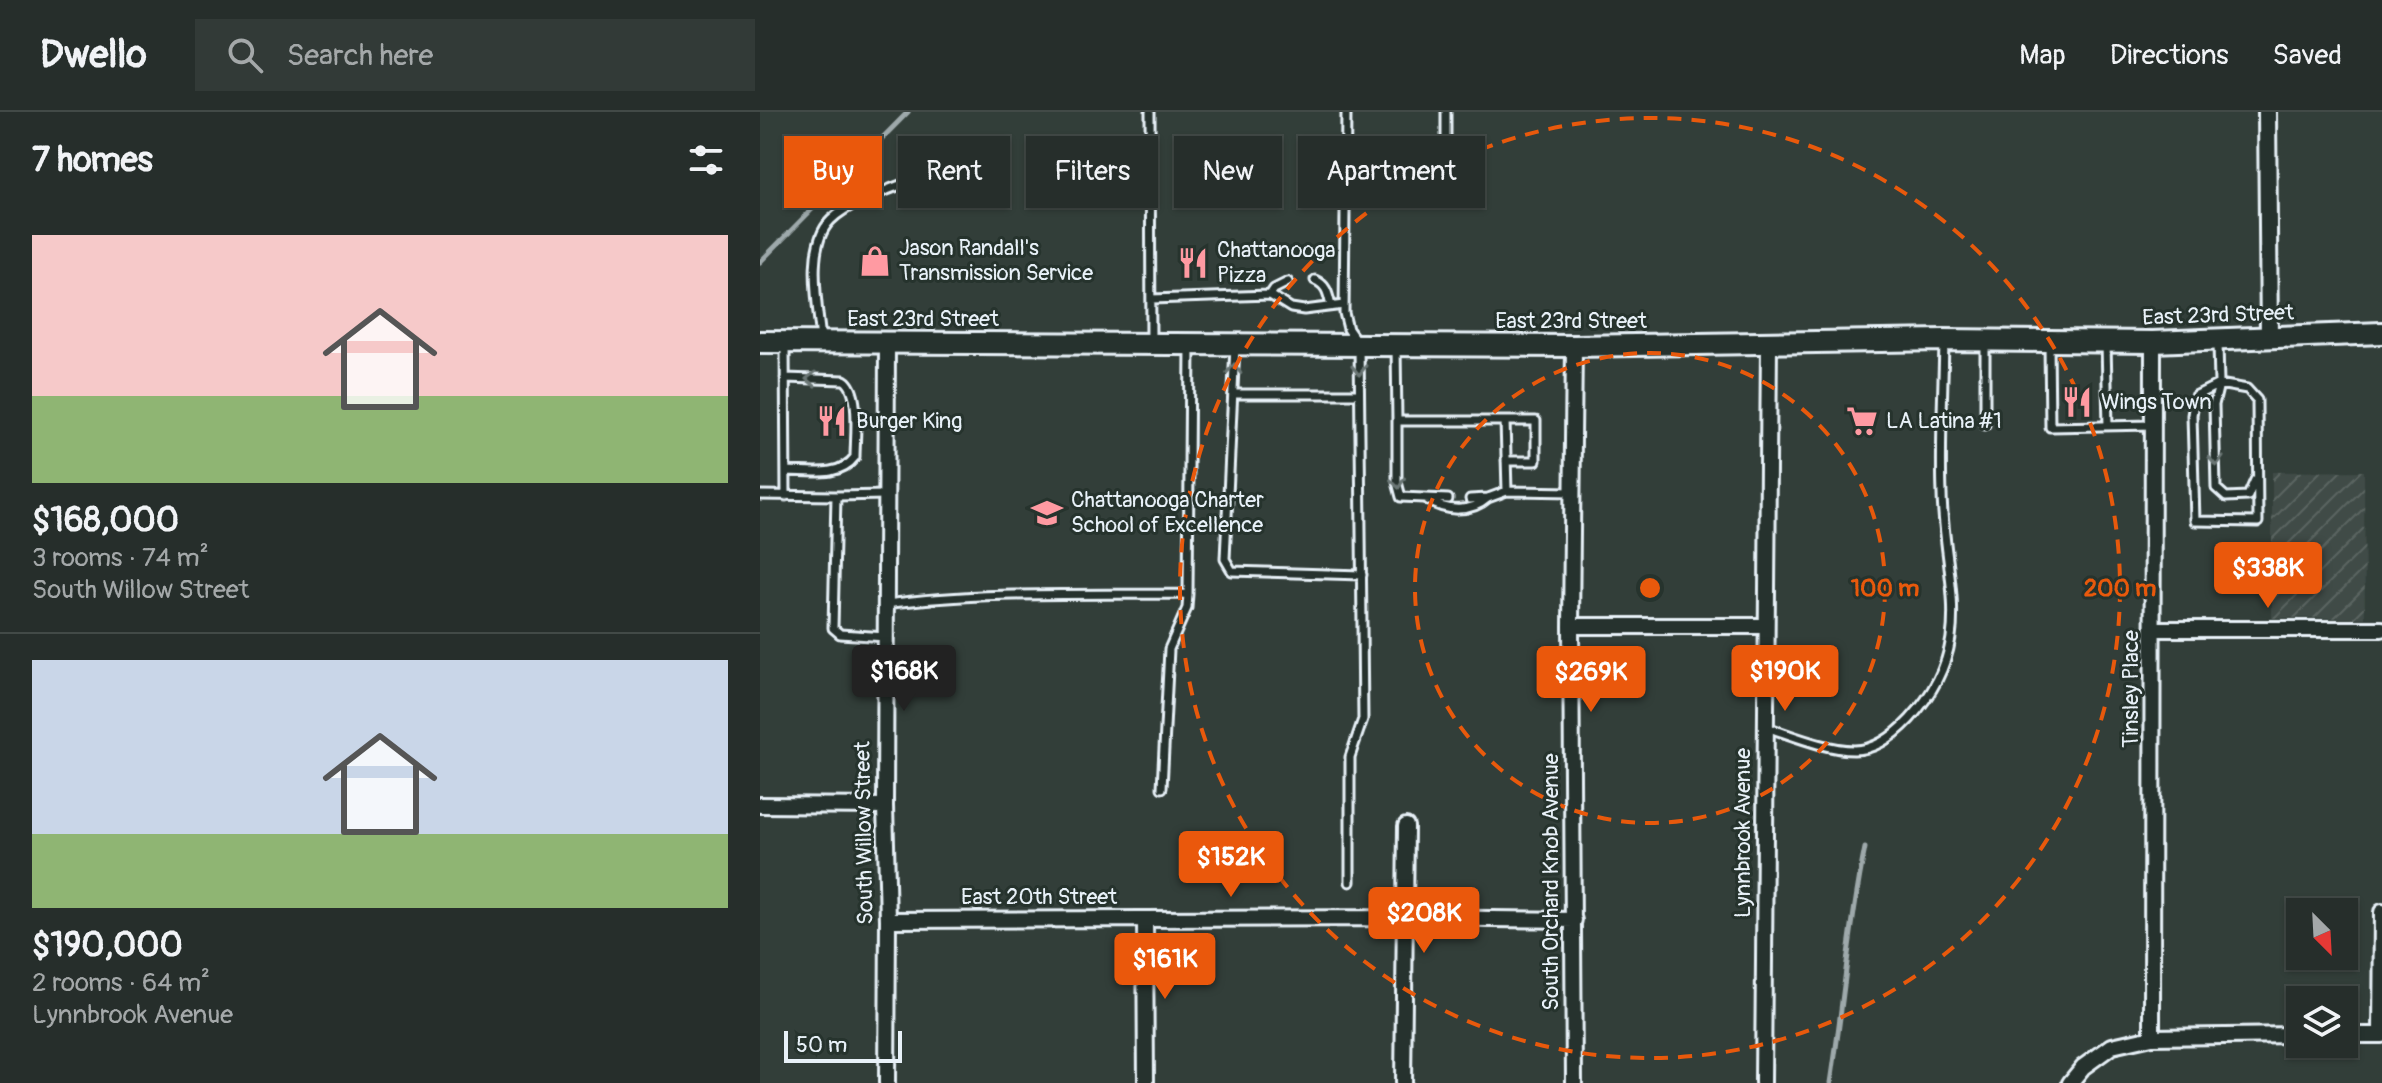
<!DOCTYPE html>
<html lang="en">
<head>
<meta charset="utf-8">
<style>
  body { margin:0; font-family:Pangolin,sans-serif; background:#323a37; color:#f1f3f6; height:100vh; display:flex; flex-direction:column; font-size:30px; white-space:nowrap }
  * { box-sizing:border-box; margin:0 }
  p { font-size:26px; color:#a4a8a9 }
  .icon { flex:none; width:44px; height:44px; fill:none; stroke:currentColor; stroke-width:2; stroke-linecap:round; stroke-linejoin:round }
  .map { position:relative; flex:1; overflow:hidden }
  .side { display:flex; flex-direction:column; background:#262e2b; width:760px }
  .side>* { flex:none }
  .banner { position:absolute; left:24px; top:24px; width:760px; height:72px; display:flex; gap:16px }
  .needle { width:52px; rotate:156deg }
  .buttons { position:absolute; left:1526px; top:786px; display:grid; gap:16px }
  .buttons a { display:grid; place-items:center; width:72px; height:72px; border-radius:0px; background:#262e2b; box-shadow:0 2px 6px #0004,0 0 0 2px #424a47; font-size:40px }
  .scale { position:absolute; left:24px; bottom:20px; width:118px; box-sizing:border-box; padding-left:8px; border:4px solid #e8f1f8; border-top:0; font-size:22px; line-height:28px; white-space:nowrap; color:#e8f1f8; -webkit-text-stroke:6px #26332d; paint-order:stroke }
  .price { position:absolute; translate:-50% -68px; padding:0 18px; border-radius:8px; background:#ea580c; color:#fff; font-size:26px; line-height:52px; filter:drop-shadow(0 2px 4px #0008) }
  .price::after { content:''; position:absolute; left:50%; top:48px; width:24px; height:18px; margin-left:-12px; background:inherit; clip-path:polygon(0 0,100% 0,50% 100%) }
  .price.on { background:#222; color:#fff }
  ul { padding:0; list-style:none }
  li { display:grid; align-content:center; gap:16px; height:424px; padding:0 32px }
  li+li { border-top:2px solid #424a47 }
  li span { display:grid; place-items:center; height:248px; border-radius:0px; color:#555 }
  li>.icon { margin-inline-start:auto }
  span .icon { width:144px; height:144px; fill:#fffc; stroke-width:1 }
  li b { font-size:34px }
  h2 { display:flex; justify-content:space-between; align-items:center; height:96px; padding:0 32px; font-size:34px }
  .tag { padding:0 28px; border-radius:0px; background:#262e2b; box-shadow:0 2px 6px #0004,0 0 0 2px #424a47; font-size:28px; line-height:72px }
  .tag.on { background:#ea580c; color:#fff }
  header { display:flex; align-items:center; gap:48px; box-sizing:border-box; height:112px; padding:0 40px; background:#262e2b; border-bottom:2px solid #424a47 }
  header strong { font-size:38px }
  nav { display:flex; gap:44px; margin-inline-start:auto; font-size:28px }
  .search { width:560px; height:72px; background:#323a37; display:flex; align-items:center; gap:20px; box-sizing:border-box; padding:0 28px; border-radius:0px; color:#a4a8a9; font-size:30px }
  main { display:flex; flex:1; min-height:0 }
  .map>svg:first-child { display:block }
</style>
</head>
<body>
<header>
<strong>Dwello</strong>
<div class="search"><svg class="icon" aria-label="search" viewBox="0 0 24 24"><circle cx="10" cy="10" r="6"/><path d="M15 15l6 6"/></svg>Search here</div>
<nav><a>Map</a><a>Directions</a><a>Saved</a></nav>
</header>
<main>
<section class="side">
<h2>7 homes<svg class="icon" aria-label="filters" viewBox="0 0 24 24"><path d="M4 7h16M4 17h16"/><circle cx="9" cy="7" r="2"/><circle cx="15" cy="17" r="2"/></svg></h2>
<ul>
<li><span style="background:linear-gradient(#f6c9c9 65%,#8fb573 0)"><svg class="icon" aria-label="home" viewBox="0 0 24 24"><path d="M3 11l9-7 9 7M6 9v11h12V9"/></svg></span><div><b>$168,000</b><p>3 rooms · 74 m²</p><p>South Willow Street</p></div></li>
<li><span style="background:linear-gradient(#c9d6e8 70%,#8fb573 0)"><svg class="icon" aria-label="home" viewBox="0 0 24 24"><path d="M3 11l9-7 9 7M6 9v11h12V9"/></svg></span><div><b>$190,000</b><p>2 rooms · 64 m²</p><p>Lynnbrook Avenue</p></div></li>
</ul>
</section>
<div class="map">
<svg width="1622" height="971" viewBox="0 0 1622 971">
  <defs>
    <pattern id="industrial-furrows" width="10" height="10" patternUnits="userSpaceOnUse" patternTransform="scale(2)"><rect width="10" height="10" fill="#3f4b46"/><path d="M-1 1l2-2M0 10L10 0M9 11l2-2" fill="none" stroke="#5b6561"/></pattern>
  </defs>
  <rect width="100%" height="100%" fill="#323e39"/>
  <filter id="ink" filterUnits="userSpaceOnUse"><feTurbulence type="fractalNoise" baseFrequency=".0125" numOctaves="2"/><feDisplacementMap in="SourceGraphic" scale="16" xChannelSelector="R" yChannelSelector="G"/><feConvolveMatrix kernelMatrix="1 2 1 2 8 2 1 2 1" color-interpolation-filters="sRGB"/></filter>
  <g filter="url(#ink)">
    <path fill="url(#industrial-furrows)" d="M1604,359l1,147h-93v-146z"/>
    <g fill="none" stroke-linecap="round" stroke-linejoin="round">
      <path stroke="#9ea9ab" stroke-width="5" d="M0,150l148,-150
        M1071,971c12,-78 18,-157 34,-235"/>
      <defs>
        <path id="service" d="M390,0l1,230
          M586,0l-2,201 4,16 11,16 4,374 -13,38v125
          M585,85l101,-2v-83
          M555,168c12,5 13,14 16,26
          M510,183l4,-6 14,-7
          M391,187l119,-4 21,13 13,2 40,-5
          M61,228c-3,-33 -16,-95 10,-120 21,-20 57,-29 84,-41
          M1458,230l1,42 -5,21 2,83 10,9 22,-1 7,-16
          M1289,232l1,83 103,-2
          M1346,232l2,82
          M25,234l1,150
          M475,234l-10,213 7,12 130,4
          M636,235l1,74h108l2,70 66,1
          M25,266l59,2c17,10 11,58 11,77 -16,21 -45,14 -69,14
          M1459,272l28,5 10,11 1,122 -63,-1 -3,-106 3,-19z
          M473,282h126
          M637,309v61l4,15 47,2
          M745,309h31v40h-30
          M1225,313v-83
          M0,383l76,1 -3,132 7,6 46,3
          M76,384l50,-1
          M710,387l18,-1 19,-7
          M668,388c18,12 43,13 60,-2
          M126,492c99,-13 202,-9 302,-10l2,-248
          M1006,615c25,8 61,23 88,23 22,0 41,-15 56,-31 69,-76 34,-136 32,-225 -2,-50 1,-101 2,-152
          M402,676l7,-139 18,-41 1,-14"/>
        <path id="minor" d="M127,231l-2,463 3,114 -1,163
          M814,234l-3,280 3,457
          M811,514h195
          M1393,517h229
          M0,693l125,1
          M385,807l1,164
          M128,808l517,-2 169,2
          M1621,922l1,-122
          M1584,923h38
          M1392,925l1,-695
          M643,971l3,-257
          M1003,971l6,-740
          M1310,971l13,-16 29,-21 40,-9 148,-2"/>
        <path id="tertiary" d="M1507,0l2,226"/>
        <path id="primary" d="M0,230l814,4 370,-6 209,2 229,-9"/>
      </defs>
      <use href="#service" stroke="#e8f1f8" stroke-width="13"/>
      <use href="#minor" stroke="#e8f1f8" stroke-width="20"/>
      <use href="#tertiary" stroke="#e8f1f8" stroke-width="22"/>
      <use href="#primary" stroke="#e8f1f8" stroke-width="26"/>
      <use href="#service" stroke="#26332d" stroke-width="7"/>
      <use href="#minor" stroke="#26332d" stroke-width="14"/>
      <use href="#tertiary" stroke="#26332d" stroke-width="16"/>
      <use href="#primary" stroke="#26332d" stroke-width="20"/>
    </g>
    <defs><path id="oneway-chevron" d="M-2-3.5L2.5 0L-2 3.5" fill="none" stroke-width="1.6" stroke-linecap="round" stroke-linejoin="round" transform="scale(2)"/></defs>
    <g stroke="#6a7674">
      <use href="#oneway-chevron" transform="translate(474 257) rotate(-87)"/>
      <use href="#oneway-chevron" transform="translate(599 258) rotate(89)"/>
      <use href="#oneway-chevron" transform="translate(51 267) rotate(-179)"/>
      <use href="#oneway-chevron" transform="translate(1456 349) rotate(89)"/>
      <use href="#oneway-chevron" transform="translate(638 371) rotate(83)"/>
    </g>
  </g>
  <g fill="none" stroke="#e8590c" stroke-width="4" stroke-dasharray="14 10">
    <circle cx="890" cy="476" r="235"/>
    <circle cx="890" cy="476" r="470"/>
  </g>
  <defs>
    <symbol id="shop-bare" viewBox="-9 -9 18 18"><path d="M-5-2.5h2.3a2.7 3.5 0 0 1 5.4 0H5L5.5 6h-11ZM-1.5-2.5h3a1.5 2.3 0 0 0-3 0Z" fill="#ff9aa2" stroke="#26332d" stroke-width="2.5" paint-order="stroke"/></symbol>
    <symbol id="restaurant-bare" viewBox="-9 -9 18 18"><path d="M-5-6h1v4h1v-4h1v4h1v-4h1v5L-1.5 .5V6h-2V.5L-5-1ZM5-6V6H3V1.5H1.5Q1.5-4 5-6Z" fill="#ff9aa2" stroke="#26332d" stroke-width="2.5" paint-order="stroke"/></symbol>
    <symbol id="supermarket-bare" viewBox="-9 -9 18 18"><path d="M-6-5.5h2.5l.6 2H6L4.5 2H-2.5L-4.4-4H-6ZM-1.5 3.2a1.3 1.3 0 1 0 .1 0ZM3 3.2a1.3 1.3 0 1 0 .1 0Z" fill="#ff9aa2" stroke="#26332d" stroke-width="2.5" paint-order="stroke"/></symbol>
    <symbol id="school-bare" viewBox="-9 -9 18 18"><path d="M0-5L7-2L0 1L-7-2ZM-4 1L0 2.5L4 1V4Q0 6-4 4Z" fill="#ff9aa2" stroke="#26332d" stroke-width="2.5" paint-order="stroke"/></symbol>
  </defs>
  <g fill-rule="evenodd">
    <use href="#shop-bare" x="93" y="127" width="44" height="44"/>
    <use href="#restaurant-bare" x="411" y="129" width="44" height="44"/>
    <use href="#restaurant-bare" x="1295" y="268" width="44" height="44"/>
    <use href="#restaurant-bare" x="50" y="287" width="44" height="44"/>
    <use href="#supermarket-bare" x="1080" y="287" width="44" height="44"/>
    <use href="#school-bare" x="265" y="379" width="44" height="44"/>
  </g>
  <g text-anchor="middle" dominant-baseline="central" stroke-width="6" stroke-linejoin="round" paint-order="stroke">
    <g font-size="22" fill="#e8f1f8" stroke="#26332d" text-anchor="start">
      <text x="139" y="136">Jason Randall's<tspan x="139" dy="25">Transmission Service</tspan></text>
      <text x="457" y="138">Chattanooga<tspan x="457" dy="25">Pizza</tspan></text>
      <text x="1341" y="290">Wings Town</text>
      <text x="96" y="309">Burger King</text>
      <text x="1126" y="309">LA Latina #1</text>
      <text x="311" y="388">Chattanooga Charter<tspan x="311" dy="25">School of Excellence</tspan></text>
    </g>
    <g font-size="22" fill="#e8f1f8" stroke="#26332d">
      <text transform="translate(1458 203) rotate(-2)">East 23rd Street</text>
      <text x="163" y="207">East 23rd Street</text>
      <text x="811" y="209">East 23rd Street</text>
      <text transform="translate(1371 577) rotate(-90)">Tinsley Place</text>
      <text transform="translate(104 721) rotate(-91)">South Willow Street</text>
      <text transform="translate(983 721) rotate(-90)">Lynnbrook Avenue</text>
      <text transform="translate(791 770) rotate(-90)">South Orchard Knob Avenue</text>
      <text x="279" y="785">East 20th Street</text>
    </g>
  </g>
  <circle cx="890" cy="476" r="12" fill="#e8590c" stroke="#26332d" stroke-width="4"/>
  <g font-size="24" text-anchor="middle" font-weight="bold" fill="#e8590c" stroke="#26332d" stroke-width="6" stroke-linejoin="round" paint-order="stroke">
    <text x="1125" y="484">100 m</text>
    <text x="1360" y="484">200 m</text>
  </g>
</svg>
<div class="buttons">
<a><svg class="needle" viewBox="-14 -14 28 28"><path d="M0-13l5 13h-10z" fill="#e53935"/><path d="M0 13l5-13h-10z" fill="#a4a8a9"/></svg></a>
<a><svg class="icon" aria-label="layers" viewBox="0 0 24 24"><path d="M12 4l9 5-9 5-9-5zM3 14l9 5 9-5"/></svg></a>
</div>
<div class="scale">50 m</div>
<b class="price" style="left:1508px;top:498px">$338K</b>
<b class="price on" style="left:144px;top:601px">$168K</b>
<b class="price" style="left:1025px;top:601px">$190K</b>
<b class="price" style="left:831px;top:602px">$269K</b>
<b class="price" style="left:471px;top:787px">$152K</b>
<b class="price" style="left:664px;top:843px">$208K</b>
<b class="price" style="left:405px;top:889px">$161K</b>
<div class="banner">
<a class="tag on">Buy</a>
<a class="tag">Rent</a>
<a class="tag">Filters</a>
<a class="tag">New</a>
<a class="tag">Apartment</a>
</div>
</div>
</main>
</body>
</html>
